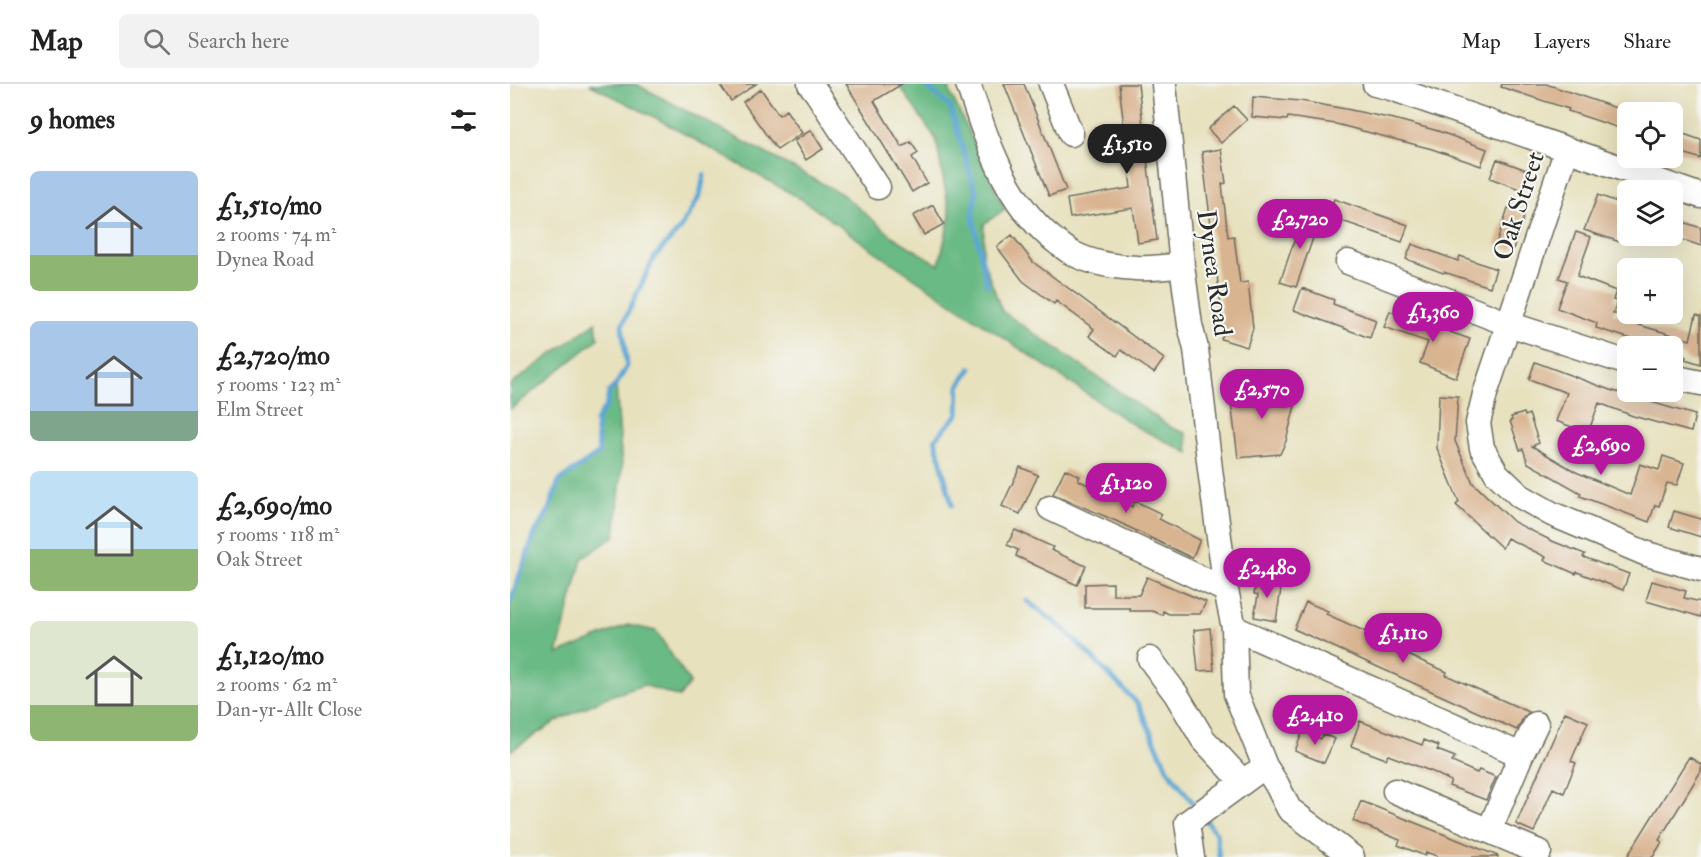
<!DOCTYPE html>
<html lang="en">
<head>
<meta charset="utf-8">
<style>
  body { margin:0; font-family:"IM FELL Double Pica",serif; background:#f2f2f2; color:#222; height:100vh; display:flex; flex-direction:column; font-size:22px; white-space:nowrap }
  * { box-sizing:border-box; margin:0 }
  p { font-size:20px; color:#767676 }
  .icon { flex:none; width:33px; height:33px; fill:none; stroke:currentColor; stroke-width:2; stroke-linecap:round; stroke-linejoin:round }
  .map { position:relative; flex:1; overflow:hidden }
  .side { display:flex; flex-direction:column; background:#fff; width:510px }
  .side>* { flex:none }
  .buttons { position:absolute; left:1107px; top:18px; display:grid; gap:12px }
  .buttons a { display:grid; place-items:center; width:66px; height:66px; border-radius:9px; background:#fff; box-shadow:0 6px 24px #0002; font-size:30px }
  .price { position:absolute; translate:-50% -51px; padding:0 14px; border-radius:21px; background:#b5179e; color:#fff; font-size:20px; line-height:39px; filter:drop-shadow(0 2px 3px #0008) }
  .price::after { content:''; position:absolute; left:50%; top:36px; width:18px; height:14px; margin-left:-9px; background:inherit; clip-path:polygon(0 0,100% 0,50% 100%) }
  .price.current { background:#222; color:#fff }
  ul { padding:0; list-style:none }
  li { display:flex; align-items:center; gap:18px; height:150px; padding:0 30px }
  li span { display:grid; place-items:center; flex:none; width:168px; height:120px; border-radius:9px; color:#555 }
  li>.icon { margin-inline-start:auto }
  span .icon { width:72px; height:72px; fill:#fffc; stroke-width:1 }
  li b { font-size:26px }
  h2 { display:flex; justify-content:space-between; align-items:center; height:72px; padding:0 30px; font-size:26px }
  header { display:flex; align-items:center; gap:36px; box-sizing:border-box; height:84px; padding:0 30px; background:#fff; border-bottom:2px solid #e0e0e0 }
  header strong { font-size:28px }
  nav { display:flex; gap:33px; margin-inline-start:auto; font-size:21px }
  .search { width:420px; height:54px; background:#f2f2f2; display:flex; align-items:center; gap:15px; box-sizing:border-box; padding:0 21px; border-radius:9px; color:#767676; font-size:22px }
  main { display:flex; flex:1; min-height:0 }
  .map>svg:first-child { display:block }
</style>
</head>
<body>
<header>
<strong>Map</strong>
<div class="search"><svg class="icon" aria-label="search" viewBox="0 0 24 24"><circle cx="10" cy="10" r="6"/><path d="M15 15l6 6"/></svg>Search here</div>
<nav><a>Map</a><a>Layers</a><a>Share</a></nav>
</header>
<main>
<section class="side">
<h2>9 homes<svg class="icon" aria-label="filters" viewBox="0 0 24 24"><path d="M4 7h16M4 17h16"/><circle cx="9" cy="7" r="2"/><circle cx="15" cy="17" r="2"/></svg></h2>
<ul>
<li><span style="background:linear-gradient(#a9c7e8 70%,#8fb573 0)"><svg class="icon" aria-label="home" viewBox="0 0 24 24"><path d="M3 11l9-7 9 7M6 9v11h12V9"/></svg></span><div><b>£1,510/mo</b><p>2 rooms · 74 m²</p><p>Dynea Road</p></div></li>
<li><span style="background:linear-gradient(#a9c7e8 75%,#7fa58c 0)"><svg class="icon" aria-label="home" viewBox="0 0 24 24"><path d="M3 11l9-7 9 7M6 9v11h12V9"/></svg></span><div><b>£2,720/mo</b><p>5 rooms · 123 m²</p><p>Elm Street</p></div></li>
<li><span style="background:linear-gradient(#bfe0f5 65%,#8fb573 0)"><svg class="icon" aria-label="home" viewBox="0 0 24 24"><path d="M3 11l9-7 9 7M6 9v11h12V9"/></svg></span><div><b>£2,690/mo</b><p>5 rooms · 118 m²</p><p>Oak Street</p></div></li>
<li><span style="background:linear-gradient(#dfe7d0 70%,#8fb573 0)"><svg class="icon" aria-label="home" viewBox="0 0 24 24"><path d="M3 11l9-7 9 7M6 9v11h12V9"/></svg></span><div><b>£1,120/mo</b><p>2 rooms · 62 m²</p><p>Dan-yr-Allt Close</p></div></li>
</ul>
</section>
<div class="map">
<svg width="1191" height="773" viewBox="0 0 1191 773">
  <rect width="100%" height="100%" fill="#f6f6f2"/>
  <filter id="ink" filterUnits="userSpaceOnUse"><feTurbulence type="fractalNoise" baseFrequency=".0167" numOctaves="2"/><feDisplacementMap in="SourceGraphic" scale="12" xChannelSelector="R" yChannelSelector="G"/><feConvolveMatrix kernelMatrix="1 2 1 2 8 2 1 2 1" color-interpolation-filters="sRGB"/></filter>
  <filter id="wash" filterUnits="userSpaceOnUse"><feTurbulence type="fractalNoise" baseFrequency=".008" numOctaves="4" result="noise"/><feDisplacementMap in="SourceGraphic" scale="24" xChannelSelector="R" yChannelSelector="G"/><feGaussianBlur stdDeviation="1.35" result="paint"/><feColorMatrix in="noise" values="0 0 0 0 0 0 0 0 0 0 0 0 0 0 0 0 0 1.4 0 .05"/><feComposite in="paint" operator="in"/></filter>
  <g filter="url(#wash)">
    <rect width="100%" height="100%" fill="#e7e1be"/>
    <path fill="#6aba85" stroke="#4a7258" stroke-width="1.5" d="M79,0h47l206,110 50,42 47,29 11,-49 -14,-77 -38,-55h51l1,8 55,117 -21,15 -1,36 19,51 170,117 14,5 3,20 -54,-27 -252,-169 -82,-58 -145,-81z
      M86,238l2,17 -88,71v-25z
      M106,301l6,82 -7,69 -33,23 -25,95 71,-29 28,6 34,52 -11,14 -35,-12 -37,12 -52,25 -45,29v-149l25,-69 13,-21 11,-31 40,-28 -3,-32 11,-17 2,-12z"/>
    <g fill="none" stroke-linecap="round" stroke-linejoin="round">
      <path stroke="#5ca5d3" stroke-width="5" d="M414,0l26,23 26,85 -3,25 14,68
        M442,421l-17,-66 23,-25 1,-28 12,-18
        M517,517l38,29 73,74 30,66 29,38
        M0,518l25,-69 13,-21 11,-31 40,-28 -3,-32 11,-17 2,-12 7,-7 11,-19 -5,-41 33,-69 26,-28 19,-33 4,-20
        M694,734l12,15 3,24"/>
    </g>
    <g id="blocks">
      <path fill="#d9b491" d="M209,0h37l-25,17z
        M336,0h56l-28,17 28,46 9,-5 7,11 -6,4 15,26 -15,9z
        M494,0h20l42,106 -17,6z
        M609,0h19l19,156 -19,3 -5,-35 -63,10 -3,-19 64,-11z
        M992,0h44l82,28v19l-60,-20 1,-2 -68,-22z
        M251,5l18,26 7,-5 16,23 -25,17 -34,-48z
        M743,13l47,4 46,8 52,11 40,11 49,18 -6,17 -49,-17 -96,-25 -48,-7 -1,3 -35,-3z
        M724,22l13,14 -26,23 -13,-14z
        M301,46l12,19 -17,11 -12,-19z
        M1162,46l29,10v19l-29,-10z
        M711,65l5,34 -4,1 6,53 6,-1 6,47 8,-1 5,46 -6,19 -26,-8 3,-7 -22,-180z
        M987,75l32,12 -7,19 -32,-12z
        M1088,111l30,11v13l-8,23 -36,-12z
        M824,115l74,26 -6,17 -74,-26z
        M423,121l11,19 -20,11 -11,-19z
        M998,124l17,5 -12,37 -17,-6z
        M794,129l16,5 -24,69 -16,-5z
        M1162,134l29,10v18l-29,-10z
        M1066,148l15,5 -14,39 39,15 -3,9 4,1 -4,13h30l-4,11 51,15 6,-25 5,1v48l-16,-5 1,-2 -14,-5v-6h-18l-58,-18 1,-5 -40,-15 10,-27 -8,-3z
        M502,151l21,27 131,97 -10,14 -33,-23 -4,6 -28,-20 5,-7 -38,-28 -2,3 -31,-23 -26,-34z
        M902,160l46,17 2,-5 36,13 -6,18 -46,-15 -1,1 -37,-14z
        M792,204l32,12 -1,4 43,16 -6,18 -76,-28z
        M880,227l80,28 -14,39 -36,-15 8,-21 -44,-15z
        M1025,278l75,28 85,25 -4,17 -58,-16 -34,-13 -11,30 -32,-12 11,-28 -38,-14z
        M773,297l17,5 -14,55 -6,13 -42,4 -9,-73 49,15z
        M929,311l19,1 -3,45 18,42 41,39 38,19 33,13 -2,3 46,17 -6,16 -46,-18 -1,2 -32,-14 2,-3 -39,-19 -5,10 -46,-43 3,-3 -22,-54z
        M1014,329l1,3 4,-2 10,29 -7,3 44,26 54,23 10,-31 19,6 4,-14 21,7 -7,22 -10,-2 -8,23 -4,-1 -6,17 -69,-26 1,-3 -53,-30 -5,-14 -3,1 -10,-29 2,-1 -1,-3z
        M510,383l18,8 -18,39 -18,-8z
        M555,385l15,7 -2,4 54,27 3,-6 27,13 -3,5 41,21 -8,18 -76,-37 -63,-27z
        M1164,427l27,8v18l-32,-10z
        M505,446l38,17 -2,3 35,16 -9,19 -61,-29 2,-6 -11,-5z
        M637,493l59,25 -6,12h-31l-6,-3 -1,4 -10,-4h-22v-3h-45v-24l28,-1v12h26z
        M747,494l25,4 -6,39 -22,-4 4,-22 -4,-1z
        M1142,497l34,10 -2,7 17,4v15l-55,-16z
        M796,518l22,9 -2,3 49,22 1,-3 28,12 -3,7 46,20 -1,3 83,37 -6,6 -6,12 -223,-101z
        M700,544l4,42 -16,1 -4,-41z
        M1055,628l23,10 -17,39 5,2 -12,30 -11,-5 -19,44 -18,-8z
        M850,637l62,24 2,-5 15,6 -2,4 18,7 -3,5 25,11 2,-3 17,7 -10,23 -37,-14 2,-5 -18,-9 -45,-17 -2,4 -35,-13z
        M793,647l18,8 2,-5 12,5 -11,24 -29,-12z
        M1179,673l12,7v7l-42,69 3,2 -9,15h-26z
        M851,717l137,55v1h-59l-13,-5 -1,4 -27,-11 2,-5 -47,-19z"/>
    </g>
  </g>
  <g filter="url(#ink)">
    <use href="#blocks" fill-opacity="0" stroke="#6d6b5e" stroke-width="1.5"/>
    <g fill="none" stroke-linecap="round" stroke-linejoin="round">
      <defs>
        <path id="minor" d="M300,0l7,9 61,94
          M458,0c20,59 38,121 91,160 5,3 10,8 15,10 18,9 42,13 62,14 15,1 31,-1 46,-3
          M541,0l20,50
          M654,0l18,181 8,60 6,24 14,120 16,121 8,38 2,66 29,72 12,19 12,24 63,48
          M865,0l16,4 310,108
          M1057,65l-82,245 -7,29 4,25 15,26 23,22 32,18 95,40 54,15
          M838,178l161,62 119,39
          M1162,293l29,6
          M540,424l176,82
          M724,544l287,127 -32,76
          M640,575l26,35 27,45 40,43
          M1011,671l15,-31
          M885,707l144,61
          M682,773l-5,-34 67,-49"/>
      </defs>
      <use href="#minor" stroke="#6d6b5e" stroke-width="27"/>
      <use href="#minor" stroke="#fff" stroke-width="24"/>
    </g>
  </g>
  <g text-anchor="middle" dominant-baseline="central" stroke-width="4.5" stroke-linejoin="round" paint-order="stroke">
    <g font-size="26" fill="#2b2b2b" stroke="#f6f6f2">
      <text transform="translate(1009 122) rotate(-72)">Oak Street</text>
      <text transform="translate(704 189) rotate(82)">Dynea Road</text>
    </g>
  </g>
</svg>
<div class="buttons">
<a><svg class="icon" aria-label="locate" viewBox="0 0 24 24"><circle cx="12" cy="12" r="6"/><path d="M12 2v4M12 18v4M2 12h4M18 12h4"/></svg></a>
<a><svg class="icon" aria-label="layers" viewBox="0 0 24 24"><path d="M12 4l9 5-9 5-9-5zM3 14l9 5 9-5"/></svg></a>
<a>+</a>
<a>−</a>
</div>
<b class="price current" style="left:617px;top:91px">£1,510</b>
<b class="price" style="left:790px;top:166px">£2,720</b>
<b class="price" style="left:923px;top:259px">£1,360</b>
<b class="price" style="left:752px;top:336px">£2,570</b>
<b class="price" style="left:1091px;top:392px">£2,690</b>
<b class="price" style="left:616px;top:430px">£1,120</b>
<b class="price" style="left:757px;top:515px">£2,480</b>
<b class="price" style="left:893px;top:580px">£1,110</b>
<b class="price" style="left:805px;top:662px">£2,410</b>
</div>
</main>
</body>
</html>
